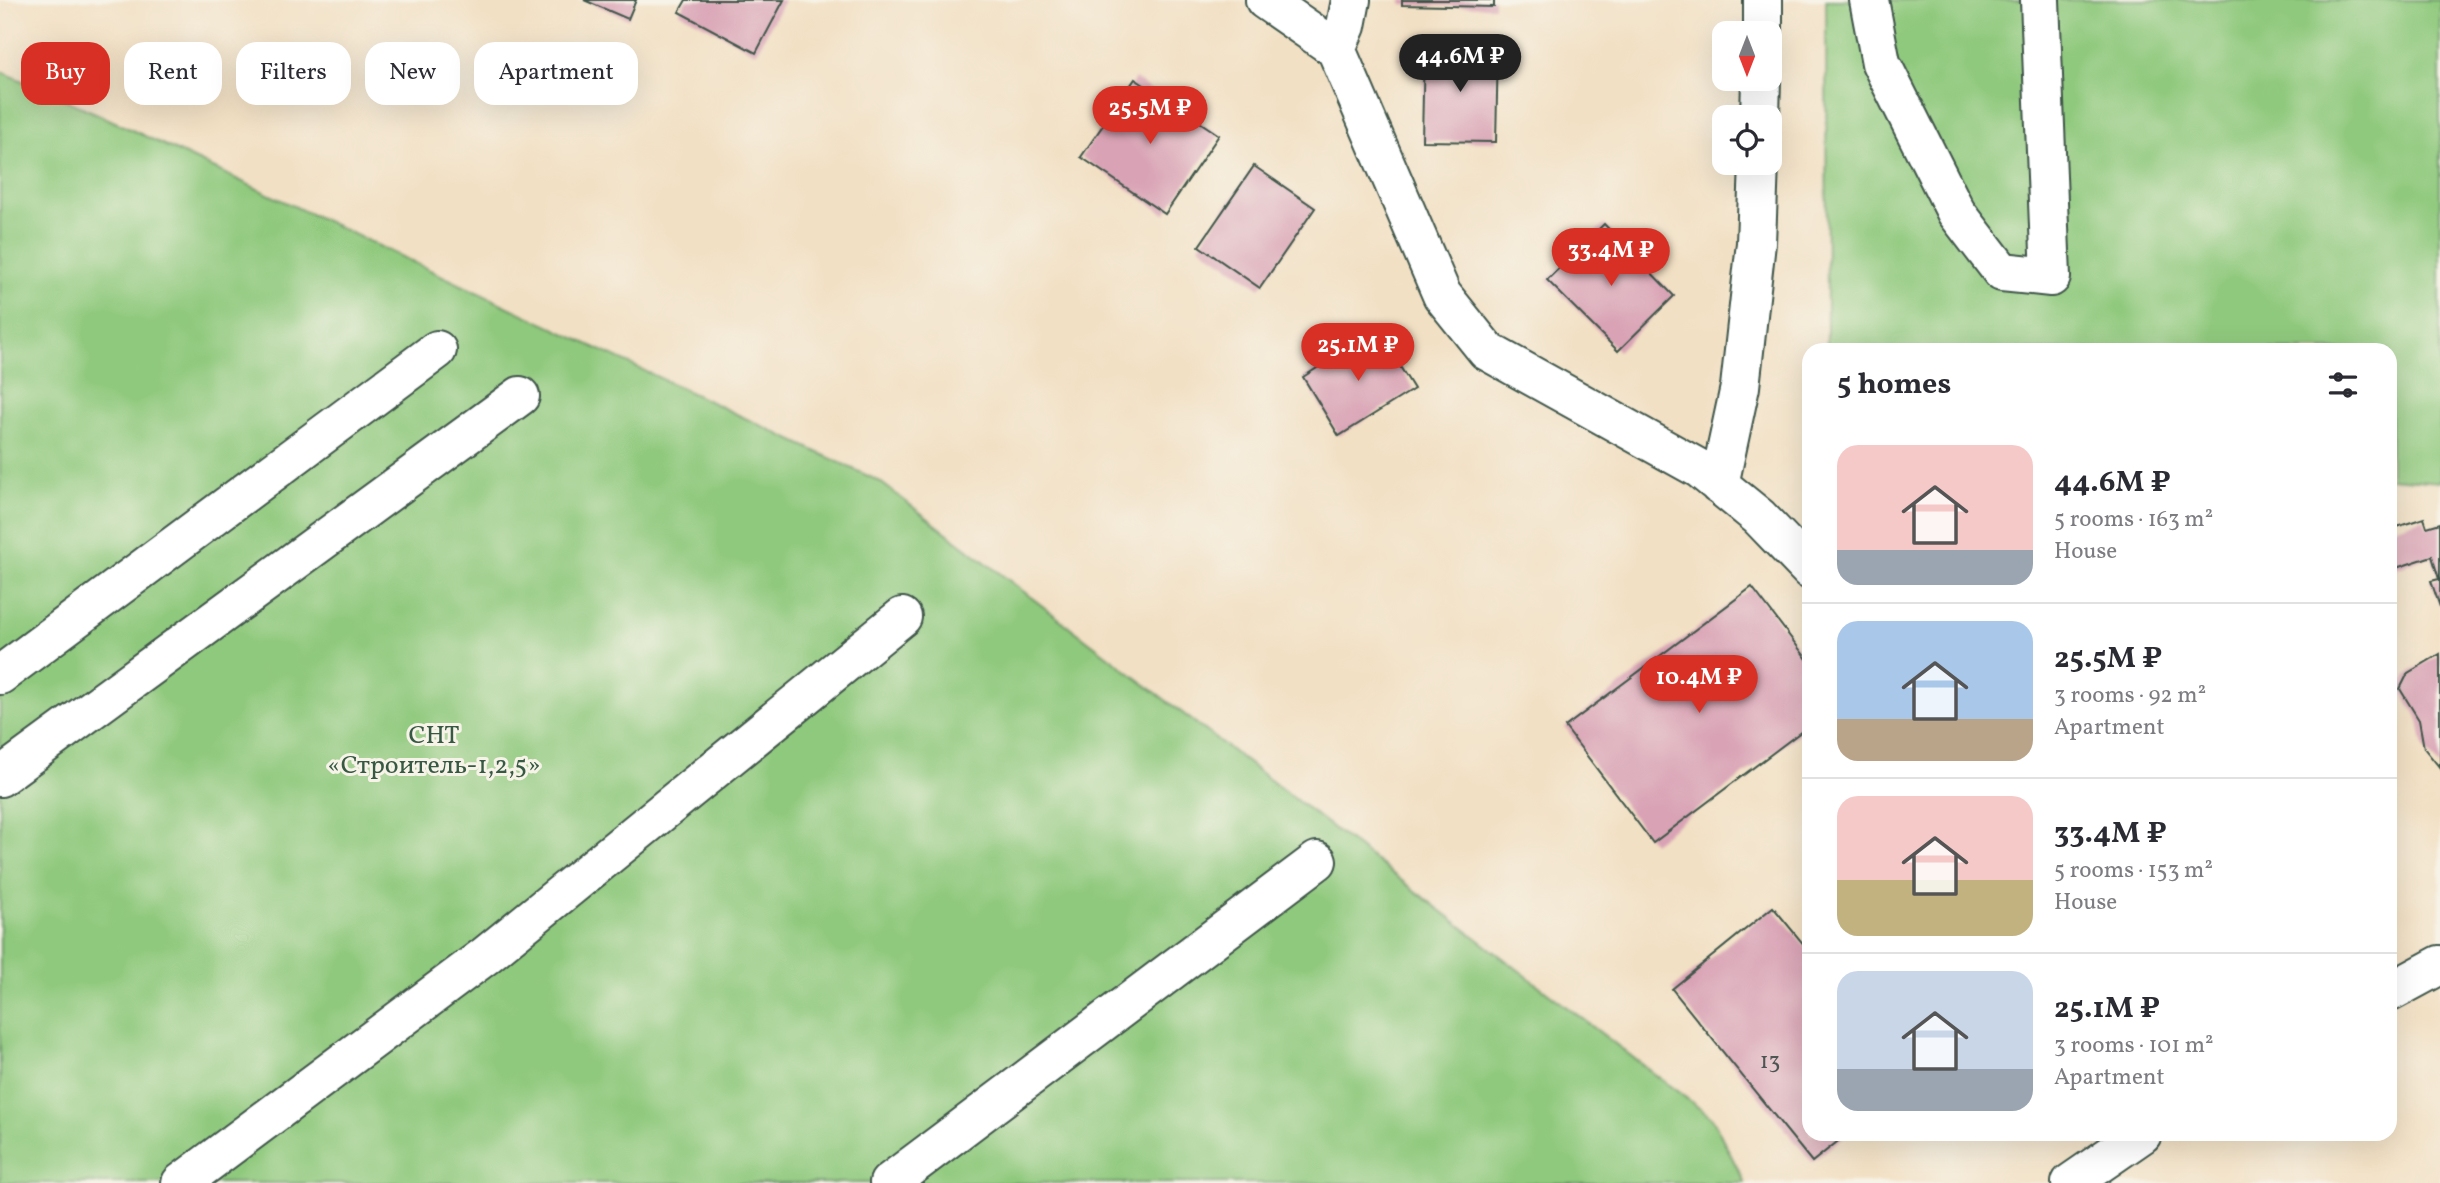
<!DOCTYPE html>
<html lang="en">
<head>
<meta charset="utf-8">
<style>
  body { margin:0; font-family:Vollkorn,serif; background:#f7f7f7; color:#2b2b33; height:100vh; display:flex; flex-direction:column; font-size:26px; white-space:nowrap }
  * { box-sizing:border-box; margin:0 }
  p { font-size:23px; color:#7c7c81 }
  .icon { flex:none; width:38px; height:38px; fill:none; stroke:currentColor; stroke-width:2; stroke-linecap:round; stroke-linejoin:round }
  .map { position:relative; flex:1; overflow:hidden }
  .drawer { position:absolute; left:1802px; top:343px; width:595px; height:798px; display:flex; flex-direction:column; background:#fff; border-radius:21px; box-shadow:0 7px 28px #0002 }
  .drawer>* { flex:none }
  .banner { position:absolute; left:21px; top:42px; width:665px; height:63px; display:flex; gap:14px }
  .needle { width:46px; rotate:180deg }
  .fabs { position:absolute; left:1712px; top:21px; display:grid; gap:14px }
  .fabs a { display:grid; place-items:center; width:70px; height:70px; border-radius:14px; background:#fff; box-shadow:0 7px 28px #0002; font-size:35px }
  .price { position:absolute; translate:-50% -60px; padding:0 16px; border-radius:24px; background:#d93025; color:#fff; font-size:23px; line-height:46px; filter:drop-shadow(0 2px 4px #0008) }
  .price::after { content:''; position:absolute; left:50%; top:42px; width:21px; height:16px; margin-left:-10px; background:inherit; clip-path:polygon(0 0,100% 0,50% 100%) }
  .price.current { background:#222; color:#fff }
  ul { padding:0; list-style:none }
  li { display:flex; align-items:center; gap:21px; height:175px; padding:0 35px }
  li+li { border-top:2px solid #e1e1e2 }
  li span { display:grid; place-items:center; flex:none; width:196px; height:140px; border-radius:21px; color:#555 }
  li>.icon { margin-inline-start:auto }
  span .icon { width:84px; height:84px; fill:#fffc; stroke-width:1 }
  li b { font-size:30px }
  h2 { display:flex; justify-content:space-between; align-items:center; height:84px; padding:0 35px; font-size:30px }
  .chip { padding:0 24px; border-radius:21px; background:#fff; box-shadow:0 7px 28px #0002; font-size:24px; line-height:63px }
  .chip.current { background:#d93025; color:#fff }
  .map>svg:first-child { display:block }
</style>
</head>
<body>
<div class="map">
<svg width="2440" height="1183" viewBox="0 0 2440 1183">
  <rect width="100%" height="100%" fill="#f7f3e8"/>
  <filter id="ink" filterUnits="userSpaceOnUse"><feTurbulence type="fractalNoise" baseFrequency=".0143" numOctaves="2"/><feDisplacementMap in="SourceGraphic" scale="14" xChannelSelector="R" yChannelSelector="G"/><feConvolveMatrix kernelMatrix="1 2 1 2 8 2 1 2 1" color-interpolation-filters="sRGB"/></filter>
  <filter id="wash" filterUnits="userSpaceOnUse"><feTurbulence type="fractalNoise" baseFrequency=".00686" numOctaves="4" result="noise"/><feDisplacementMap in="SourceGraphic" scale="28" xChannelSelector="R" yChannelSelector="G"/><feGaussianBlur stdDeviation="1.57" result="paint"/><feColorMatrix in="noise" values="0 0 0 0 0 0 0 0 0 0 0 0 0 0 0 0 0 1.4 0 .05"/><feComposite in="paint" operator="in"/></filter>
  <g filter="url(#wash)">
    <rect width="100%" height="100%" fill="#f2e0c4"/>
    <path fill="#8fc97d" stroke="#578358" stroke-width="2" d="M1826,0h614v482l-49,-4 -1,-128h-563z
      M0,71l100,44 779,366 833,637 33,65h-1745z"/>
    <g id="blocks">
      <path fill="#d9a3b5" d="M584,0h52l-8,19z
        M686,0h98l-28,53 -77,-41z
        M1402,0h92v7l-92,-2z
        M1424,46l74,1 -2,95 -74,-1z
        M1135,79l84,56 -54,79 -84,-57z
        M1254,166l61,42 -55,80 -61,-42z
        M1604,224l70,72 -56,55 -71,-71z
        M1377,330l37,59 -75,47 -36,-59z
        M2424,518l3,9 13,-4v84l-9,-26 8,-2 -7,-23 -42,14v-41z
        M1752,587l58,76v62l-157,118 -88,-116z
        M2440,654v114l-16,-20 -5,-28 -19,-31 8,-16z
        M1773,907l37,45v182h37l-35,28 -140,-173z"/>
    </g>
  </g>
  <g filter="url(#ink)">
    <use href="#blocks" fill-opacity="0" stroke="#3f554a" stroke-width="2"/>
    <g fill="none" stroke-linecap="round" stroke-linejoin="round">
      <defs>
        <path id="minor" d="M1265,0l71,49 106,246 45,56 213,118 59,48 51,53
          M1869,0l12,63 75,149 46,60 49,5 -11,-277
          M1763,33v-33
          M1336,49l10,-23 5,-26
          M1760,117l1,-38
          M1719,485l21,-98 16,-144 3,-80
          M0,675l437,-325
          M0,777l520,-381
          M181,1183l304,-227 417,-339
          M889,1183l428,-322"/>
        <path id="major" d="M2390,992l50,-27
          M2071,1183l71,-49"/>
      </defs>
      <use href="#minor" stroke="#3f554a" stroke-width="42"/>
      <use href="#major" stroke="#3f554a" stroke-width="42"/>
      <use href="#minor" stroke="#fff" stroke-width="38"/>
      <use href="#major" stroke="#fff" stroke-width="38"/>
    </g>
  </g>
  <g text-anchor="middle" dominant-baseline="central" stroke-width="6" stroke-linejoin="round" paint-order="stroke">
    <g font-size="23" fill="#4e5654">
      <text x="1770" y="1062">13</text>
    </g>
    <g font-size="26" fill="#355943" stroke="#f7f3e8">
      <text x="434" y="736">СНТ<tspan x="434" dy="30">«Строитель-1,2,5»</tspan></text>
    </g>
  </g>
</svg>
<div class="fabs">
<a><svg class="needle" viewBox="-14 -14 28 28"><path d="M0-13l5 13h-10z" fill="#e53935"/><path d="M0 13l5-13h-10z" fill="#7c7c81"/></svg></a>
<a><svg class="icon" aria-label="locate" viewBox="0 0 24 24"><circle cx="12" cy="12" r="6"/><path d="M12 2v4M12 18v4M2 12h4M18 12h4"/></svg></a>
</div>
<b class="price current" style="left:1460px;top:94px">44.6M ₽</b>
<b class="price" style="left:1150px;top:146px">25.5M ₽</b>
<b class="price" style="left:1611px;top:288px">33.4M ₽</b>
<b class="price" style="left:1358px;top:383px">25.1M ₽</b>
<b class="price" style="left:1699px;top:715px">10.4M ₽</b>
<div class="banner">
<a class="chip current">Buy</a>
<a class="chip">Rent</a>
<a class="chip">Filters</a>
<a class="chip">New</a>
<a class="chip">Apartment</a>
</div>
<section class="drawer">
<h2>5 homes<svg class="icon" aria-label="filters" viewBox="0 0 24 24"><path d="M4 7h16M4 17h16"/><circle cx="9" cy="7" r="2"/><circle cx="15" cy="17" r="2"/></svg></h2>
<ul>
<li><span style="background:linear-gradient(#f6c9c9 75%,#9aa5b1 0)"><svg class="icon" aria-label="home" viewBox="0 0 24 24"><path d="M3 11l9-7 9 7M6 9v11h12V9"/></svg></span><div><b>44.6M ₽</b><p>5 rooms · 163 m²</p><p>House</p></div></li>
<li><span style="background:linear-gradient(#a9c7e8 70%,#b9a48a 0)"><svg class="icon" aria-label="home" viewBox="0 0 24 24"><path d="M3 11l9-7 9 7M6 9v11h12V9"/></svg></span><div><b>25.5M ₽</b><p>3 rooms · 92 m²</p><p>Apartment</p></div></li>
<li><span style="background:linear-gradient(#f6c9c9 60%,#c2b280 0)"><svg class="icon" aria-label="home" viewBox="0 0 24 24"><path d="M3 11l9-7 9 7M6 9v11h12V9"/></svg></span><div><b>33.4M ₽</b><p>5 rooms · 153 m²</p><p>House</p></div></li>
<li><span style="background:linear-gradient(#c9d6e8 70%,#9aa5b1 0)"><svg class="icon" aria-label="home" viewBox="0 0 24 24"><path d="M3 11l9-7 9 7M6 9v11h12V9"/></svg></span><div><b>25.1M ₽</b><p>3 rooms · 101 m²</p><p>Apartment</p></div></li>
</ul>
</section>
</div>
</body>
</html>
